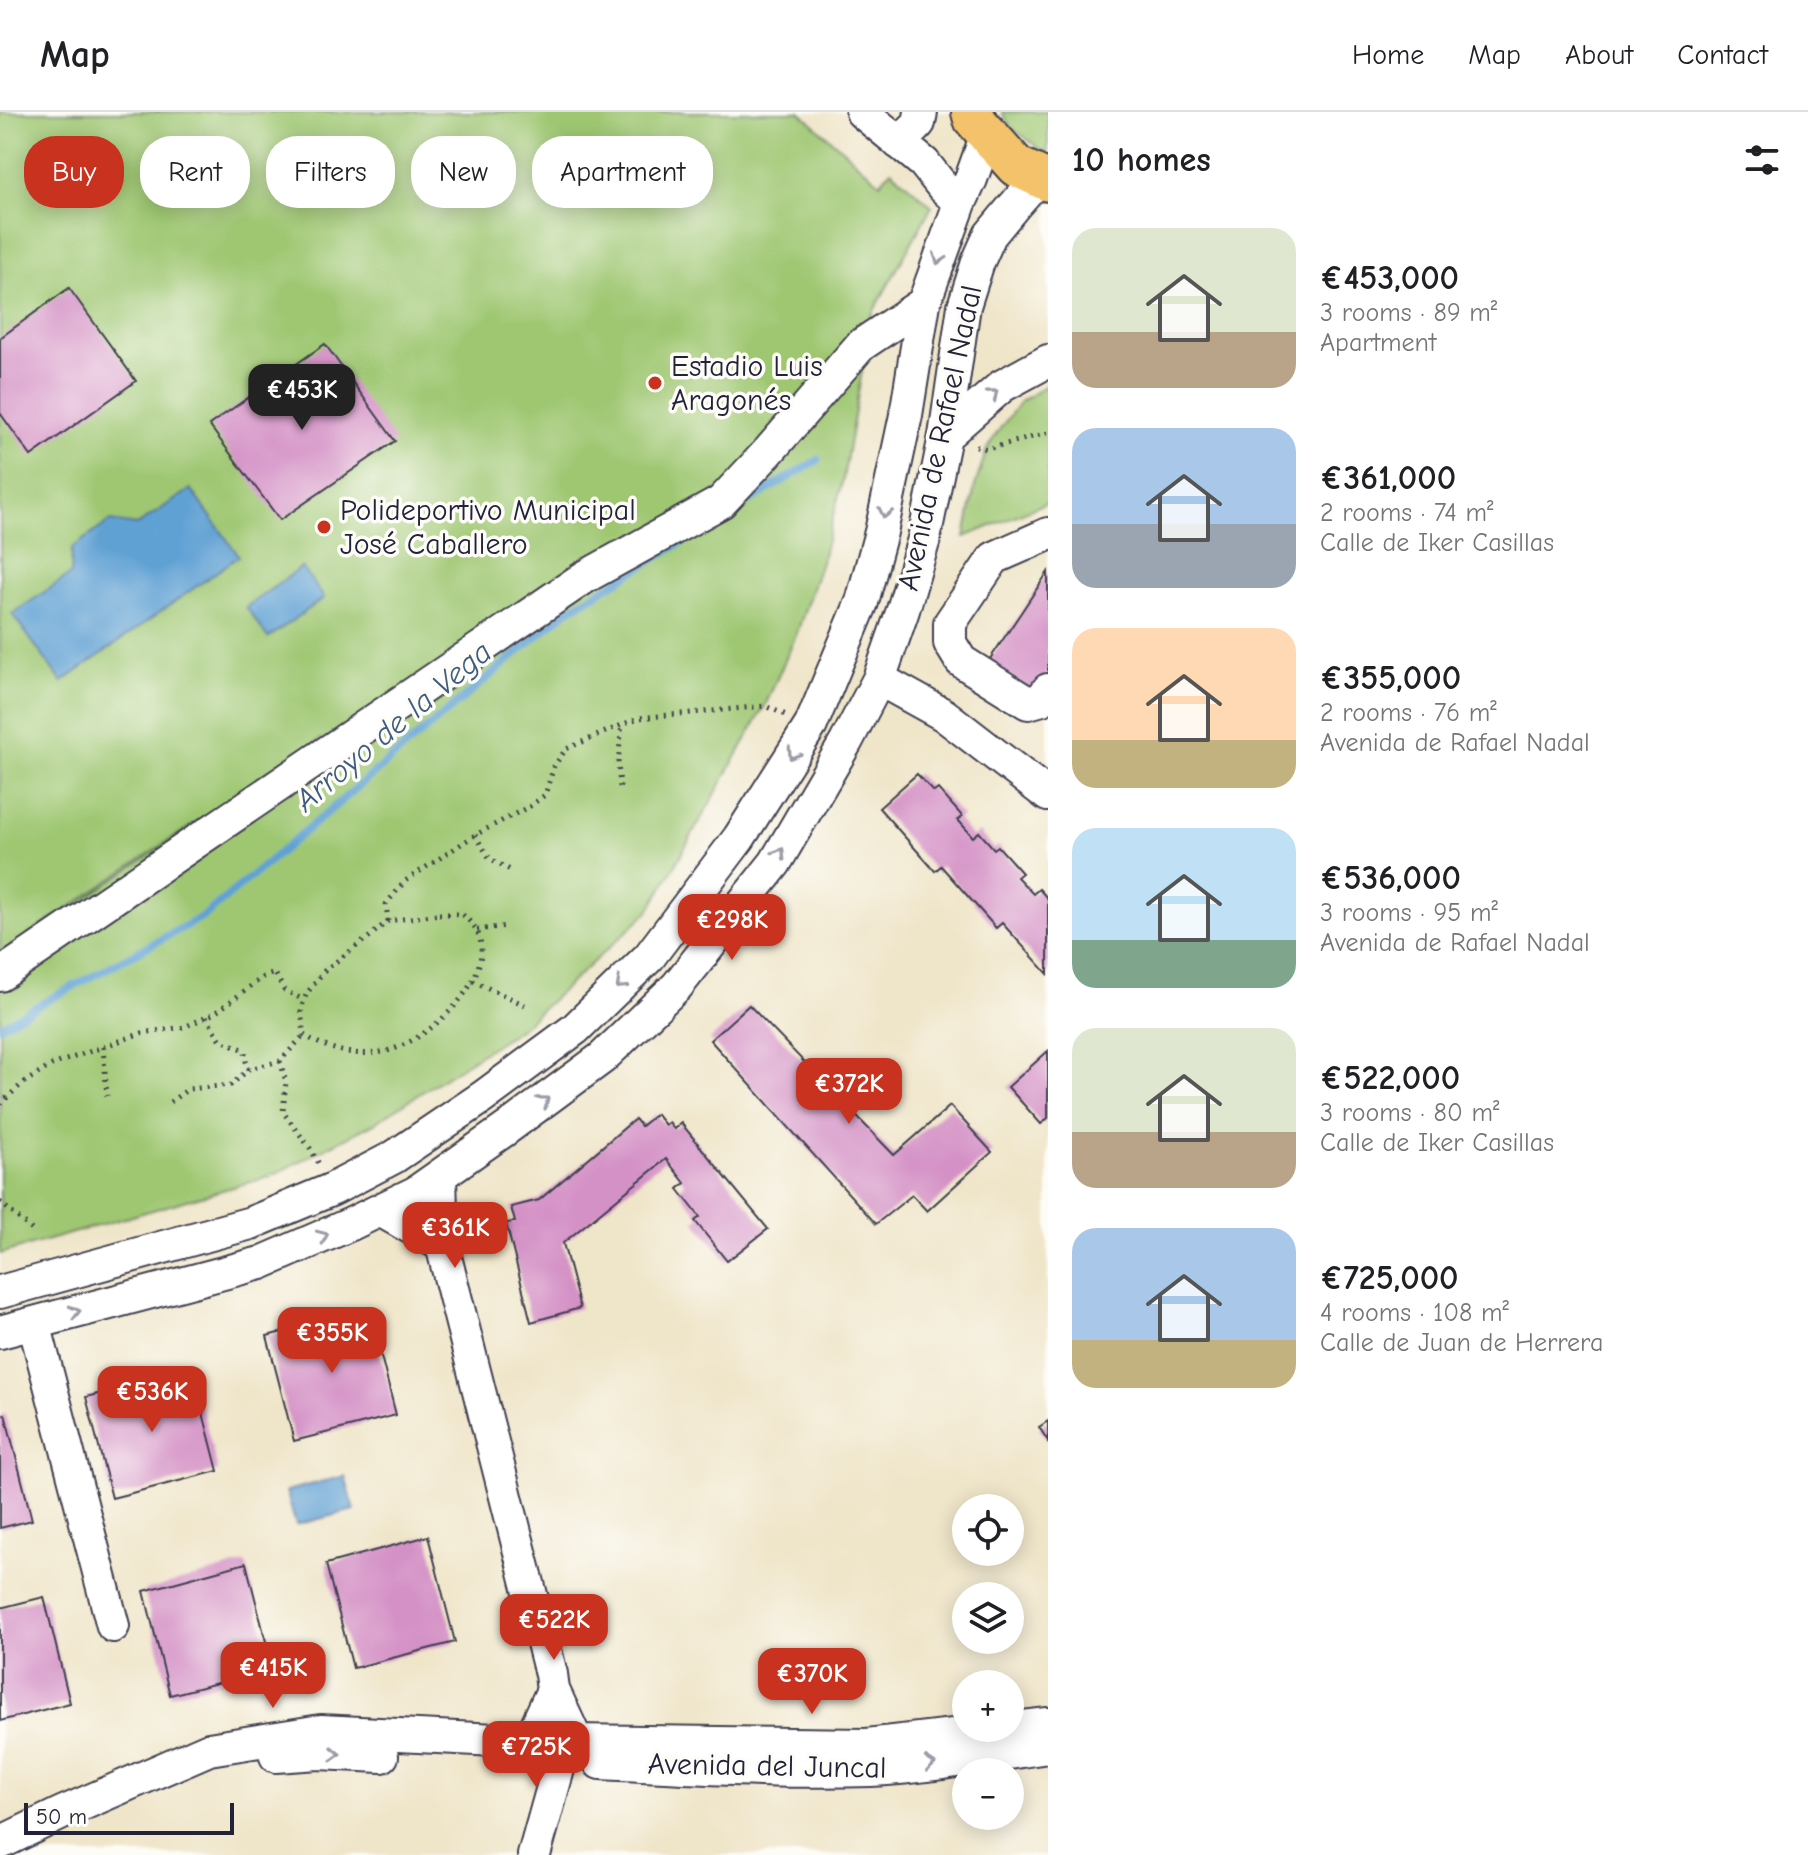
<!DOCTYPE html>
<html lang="en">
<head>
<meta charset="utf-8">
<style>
  body { margin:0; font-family:"Comic Neue",sans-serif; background:#f6f6f6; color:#202124; height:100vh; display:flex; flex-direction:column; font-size:30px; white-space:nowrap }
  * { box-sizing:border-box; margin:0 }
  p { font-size:26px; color:#757577 }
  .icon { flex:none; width:44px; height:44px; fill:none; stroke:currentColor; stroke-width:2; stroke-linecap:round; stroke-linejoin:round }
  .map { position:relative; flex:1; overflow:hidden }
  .side { display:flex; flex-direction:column; background:#fff; width:760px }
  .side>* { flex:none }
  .banner { position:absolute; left:24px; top:24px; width:760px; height:72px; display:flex; gap:16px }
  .controls { position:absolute; left:952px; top:1382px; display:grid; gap:16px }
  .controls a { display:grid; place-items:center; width:72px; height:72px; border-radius:50%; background:#fff; box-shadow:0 4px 20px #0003; font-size:40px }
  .scale { position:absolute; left:24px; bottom:20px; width:210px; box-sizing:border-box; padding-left:8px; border:4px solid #22223b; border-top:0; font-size:22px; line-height:28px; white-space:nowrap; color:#22223b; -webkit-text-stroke:6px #fdfcf7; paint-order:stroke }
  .price { position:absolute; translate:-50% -68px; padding:0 18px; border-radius:16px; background:#c8321e; color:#fff; font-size:26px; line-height:52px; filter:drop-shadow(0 2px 4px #0008) }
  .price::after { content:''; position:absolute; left:50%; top:48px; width:24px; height:18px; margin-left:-12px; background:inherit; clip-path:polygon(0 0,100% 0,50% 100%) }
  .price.selected { background:#222; color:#fff }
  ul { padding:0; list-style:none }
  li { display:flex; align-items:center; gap:24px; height:200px; padding:0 24px }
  li span { display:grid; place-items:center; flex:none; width:224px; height:160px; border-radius:24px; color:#555 }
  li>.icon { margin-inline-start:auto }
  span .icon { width:96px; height:96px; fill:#fffc; stroke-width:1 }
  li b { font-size:34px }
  h2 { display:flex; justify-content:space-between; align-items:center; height:96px; padding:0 24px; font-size:34px }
  .chip { padding:0 28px; border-radius:32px; background:#fff; box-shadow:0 4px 20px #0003; font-size:28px; line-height:72px }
  .chip.selected { background:#c8321e; color:#fff }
  header { display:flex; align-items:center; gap:48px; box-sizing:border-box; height:112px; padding:0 40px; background:#fff; border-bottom:2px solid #e0e0e0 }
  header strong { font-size:38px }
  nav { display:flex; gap:44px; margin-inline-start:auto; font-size:28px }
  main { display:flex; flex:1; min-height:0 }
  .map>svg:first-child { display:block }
</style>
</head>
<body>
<header>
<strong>Map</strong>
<nav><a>Home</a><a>Map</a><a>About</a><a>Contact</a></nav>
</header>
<main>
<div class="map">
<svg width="1048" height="1743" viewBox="0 0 1048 1743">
  <rect width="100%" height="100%" fill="#fdfcf7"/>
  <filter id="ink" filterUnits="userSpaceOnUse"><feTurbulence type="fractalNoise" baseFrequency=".0125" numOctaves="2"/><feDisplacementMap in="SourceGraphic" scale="16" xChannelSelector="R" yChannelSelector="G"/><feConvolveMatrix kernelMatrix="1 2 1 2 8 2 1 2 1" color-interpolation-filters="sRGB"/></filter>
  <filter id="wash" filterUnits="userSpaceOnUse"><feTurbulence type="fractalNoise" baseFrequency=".006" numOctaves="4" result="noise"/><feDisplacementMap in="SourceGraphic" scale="32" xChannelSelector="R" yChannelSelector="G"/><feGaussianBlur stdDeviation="1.8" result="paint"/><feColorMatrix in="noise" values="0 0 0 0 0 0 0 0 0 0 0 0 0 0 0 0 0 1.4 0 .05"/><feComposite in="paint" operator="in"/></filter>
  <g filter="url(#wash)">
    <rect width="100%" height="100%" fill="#efe5c9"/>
    <path fill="#9fc772" stroke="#607456" stroke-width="2" d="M0,0h800l80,71 11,-13 41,36 -60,108 -29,165 -21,80 -25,74 -32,73 -116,205 -127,116 -149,97 -102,52 -271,78v-297l322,-219 -322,216z
      M1002,0h46v40l-5,-1 -32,-24z
      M1048,272v118l-83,35 10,-51 12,-37 12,-19 21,-28z"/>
    <path fill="#61a1d4" stroke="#426288" stroke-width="2" d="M191,377l48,67 -177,126 -50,-68 59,-40 1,-26 38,-27 27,4z
      M302,455l22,31 -56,40 -22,-31z
      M345,1364l9,34 -58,15 -10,-34z"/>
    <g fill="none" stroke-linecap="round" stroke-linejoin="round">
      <path stroke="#61a1d4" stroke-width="8" d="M729,401l89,-53
        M0,914l204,-110 363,-305 120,-72"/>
    </g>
    <g id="blocks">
      <path fill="#d491c6" d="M69,176l67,93 -105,75 -31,-43v-75z
        M325,232l70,97 -115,79 -71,-95z
        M1048,460v100l-14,20 -46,-30z
        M917,662l17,18 4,-3 24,27 -4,4 15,17 6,-5 15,17 4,-3 24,27 -5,4 16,17 6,-5 9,10v75l-46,-51 -6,5 -55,-62 -6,5 -56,-63z
        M749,893l145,150 56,-49 42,46 -65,59 -15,-16 -36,29 -166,-184z
        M1048,939v67l-7,6 -33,-37z
        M656,1002l9,11 4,-3 5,7 7,-6 87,106 -41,32 -32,-40 5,-4 -22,-28 7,-6 -19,-24 -103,84 17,65 -49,14 -25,-99 9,-1 -4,-15 28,-7 96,-81 6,7z
        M369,1197l27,106 -102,26 -27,-105z
        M192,1258l26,101 -106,27 -26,-101z
        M5,1302l27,106 -32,8v-112z
        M1048,1309v20l-9,-14z
        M428,1424l27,106 -102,26 -27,-104z
        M246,1451l27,106 -103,26 -26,-104z
        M44,1485l26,106 -70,18v-113z"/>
    </g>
  </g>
  <g filter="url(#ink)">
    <use href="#blocks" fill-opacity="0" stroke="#413f50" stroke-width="2"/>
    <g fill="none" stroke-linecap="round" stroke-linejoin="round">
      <defs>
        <path id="minor" d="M862,0l62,51 19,24 17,16
          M899,31l20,-20 2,-11
          M945,324l57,-50 46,-25
          M1048,422l-54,24 -44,65v20l11,18 67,42 14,-4 6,-9
          M879,567l65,36 104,80
          M0,863l585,-398 136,-75 47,-50 93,-107 63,-42
          M380,1098l62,35 -2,-69
          M442,1133l109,429 2,16
          M0,1180l251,-69 82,-34 61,-32 89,-60 92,-68 74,-72 90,-119 72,-113 51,-123 19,-70 25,-117 18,-112 36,-100 11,-24 16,-45
          M34,1211l79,303
          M0,1220l261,-69 90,-39 64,-31 91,-64 96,-71 75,-72 98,-123 71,-121 33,-63 24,-69 21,-71 21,-103 19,-130 14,-44 12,-27 24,-29 14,-16 16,-11
          M530,1628l23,-50 24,52
          M276,1644l42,-3 64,3
          M600,1651c90,4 181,10 271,7 59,-3 118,-14 177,-23
          M0,1731l62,-30 147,-64 112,-18 175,9 371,5 181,-21
          M534,1743l26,-93"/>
        <path id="major" d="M972,0l2,7 42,47 32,15"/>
      </defs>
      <use href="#minor" stroke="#413f50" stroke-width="36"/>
      <use href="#major" stroke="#413f50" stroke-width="44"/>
      <path stroke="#413f50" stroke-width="5" stroke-dasharray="2 6" stroke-linecap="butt" d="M976,334l11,3 61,-16
        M620,675l-2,-24 4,-39
        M475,723l15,24 22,12
        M439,802h23c6,6 13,12 16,19 19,48 -54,112 -96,119 -28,5 -54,-2 -78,-17l-3,-24 3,-11 3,-7 18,-23 44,-33 19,-16z
        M388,809l-2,-17 19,-23 70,-46 55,-29 15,-11 9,-29 12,-17 72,-31 127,-12 21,9
        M477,818l29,-4
        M473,869l52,24
        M206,905l15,23 24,10 1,11 3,8
        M103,935l4,49
        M280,949l6,21 -3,30 27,36 9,16
        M170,990l18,-13 43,-4 18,-16 31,-8 24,-26
        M0,992l22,-20 30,-19 90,-32 42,-6 31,-14 48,-36 12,-4 9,17 20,10
        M0,1090l32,28"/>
      <use href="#minor" stroke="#fff" stroke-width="32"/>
      <use href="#major" stroke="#f3c26a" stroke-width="40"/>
    </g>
    <defs><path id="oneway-chevron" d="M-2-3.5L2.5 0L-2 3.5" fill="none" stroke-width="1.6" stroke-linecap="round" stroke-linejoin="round" transform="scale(2)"/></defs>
    <g stroke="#9c9ca7">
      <use href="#oneway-chevron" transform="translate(939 147) rotate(109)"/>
      <use href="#oneway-chevron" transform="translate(993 282) rotate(-40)"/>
      <use href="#oneway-chevron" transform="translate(885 401) rotate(102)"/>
      <use href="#oneway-chevron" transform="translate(793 642) rotate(122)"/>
      <use href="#oneway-chevron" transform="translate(780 741) rotate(-58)"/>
      <use href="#oneway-chevron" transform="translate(621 872) rotate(136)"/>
      <use href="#oneway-chevron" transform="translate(544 989) rotate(-37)"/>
      <use href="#oneway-chevron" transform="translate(323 1124) rotate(-24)"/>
      <use href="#oneway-chevron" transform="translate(75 1200) rotate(-15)"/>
      <use href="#oneway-chevron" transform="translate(335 1642) rotate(2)"/>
      <use href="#oneway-chevron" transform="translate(930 1652) rotate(-5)"/>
    </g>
  </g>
  <g fill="#c8321e" stroke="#fdfcf7" stroke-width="3">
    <circle cx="655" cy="271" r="8"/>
    <circle cx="324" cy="415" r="8"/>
  </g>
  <g text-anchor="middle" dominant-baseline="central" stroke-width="7" stroke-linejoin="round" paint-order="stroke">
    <g font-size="30" fill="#22223b" stroke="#fdfcf7" text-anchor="start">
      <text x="671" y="254">Estadio Luis<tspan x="671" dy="34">Aragonés</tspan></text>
      <text x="340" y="398">Polideportivo Municipal<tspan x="340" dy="34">José Caballero</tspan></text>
    </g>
    <g font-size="30" fill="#22223b" stroke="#fdfcf7">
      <text transform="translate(940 326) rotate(-78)">Avenida de Rafael Nadal</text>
      <text transform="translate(767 1654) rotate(1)">Avenida del Juncal</text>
    </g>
    <g font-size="32" font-style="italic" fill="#3e5b80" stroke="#fdfcf7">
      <text transform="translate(393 614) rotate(-40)">Arroyo de la Vega</text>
    </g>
  </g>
</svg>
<div class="controls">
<a><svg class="icon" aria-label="locate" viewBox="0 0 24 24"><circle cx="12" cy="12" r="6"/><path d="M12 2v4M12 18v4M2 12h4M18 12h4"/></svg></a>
<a><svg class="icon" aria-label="layers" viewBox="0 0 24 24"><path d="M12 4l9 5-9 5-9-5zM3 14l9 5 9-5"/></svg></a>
<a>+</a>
<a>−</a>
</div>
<div class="scale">50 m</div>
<b class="price selected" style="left:302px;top:320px">€453K</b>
<b class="price" style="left:732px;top:850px">€298K</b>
<b class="price" style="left:849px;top:1014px">€372K</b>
<b class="price" style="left:455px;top:1158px">€361K</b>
<b class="price" style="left:332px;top:1263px">€355K</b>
<b class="price" style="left:152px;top:1322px">€536K</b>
<b class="price" style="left:554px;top:1550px">€522K</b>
<b class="price" style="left:273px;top:1598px">€415K</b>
<b class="price" style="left:812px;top:1604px">€370K</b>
<b class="price" style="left:536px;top:1677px">€725K</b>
<div class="banner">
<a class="chip selected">Buy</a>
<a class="chip">Rent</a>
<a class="chip">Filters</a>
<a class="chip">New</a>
<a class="chip">Apartment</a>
</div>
</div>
<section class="side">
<h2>10 homes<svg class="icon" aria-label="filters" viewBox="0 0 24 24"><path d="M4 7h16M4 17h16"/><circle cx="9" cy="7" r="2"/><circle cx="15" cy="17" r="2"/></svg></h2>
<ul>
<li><span style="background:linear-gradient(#dfe7d0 65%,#b9a48a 0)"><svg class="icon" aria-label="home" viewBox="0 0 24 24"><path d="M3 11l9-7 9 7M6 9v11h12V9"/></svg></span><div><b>€453,000</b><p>3 rooms · 89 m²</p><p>Apartment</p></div></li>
<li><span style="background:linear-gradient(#a9c7e8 60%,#9aa5b1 0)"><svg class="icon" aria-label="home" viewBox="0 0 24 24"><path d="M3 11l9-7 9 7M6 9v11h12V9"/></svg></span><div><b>€361,000</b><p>2 rooms · 74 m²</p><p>Calle de Iker Casillas</p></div></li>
<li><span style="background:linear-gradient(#ffd9b3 70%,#c2b280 0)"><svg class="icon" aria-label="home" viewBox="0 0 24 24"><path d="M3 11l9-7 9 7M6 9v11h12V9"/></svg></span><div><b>€355,000</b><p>2 rooms · 76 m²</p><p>Avenida de Rafael Nadal</p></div></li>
<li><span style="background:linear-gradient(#bfe0f5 70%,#7fa58c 0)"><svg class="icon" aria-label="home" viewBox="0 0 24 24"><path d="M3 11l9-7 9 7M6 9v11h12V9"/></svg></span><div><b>€536,000</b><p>3 rooms · 95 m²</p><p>Avenida de Rafael Nadal</p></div></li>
<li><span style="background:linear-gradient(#dfe7d0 65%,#b9a48a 0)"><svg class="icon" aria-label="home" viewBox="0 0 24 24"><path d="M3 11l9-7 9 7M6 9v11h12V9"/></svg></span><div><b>€522,000</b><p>3 rooms · 80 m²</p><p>Calle de Iker Casillas</p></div></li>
<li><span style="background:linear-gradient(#a9c7e8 70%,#c2b280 0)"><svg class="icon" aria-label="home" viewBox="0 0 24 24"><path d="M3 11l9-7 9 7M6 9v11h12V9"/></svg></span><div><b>€725,000</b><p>4 rooms · 108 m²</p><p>Calle de Juan de Herrera</p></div></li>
</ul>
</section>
</main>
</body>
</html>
